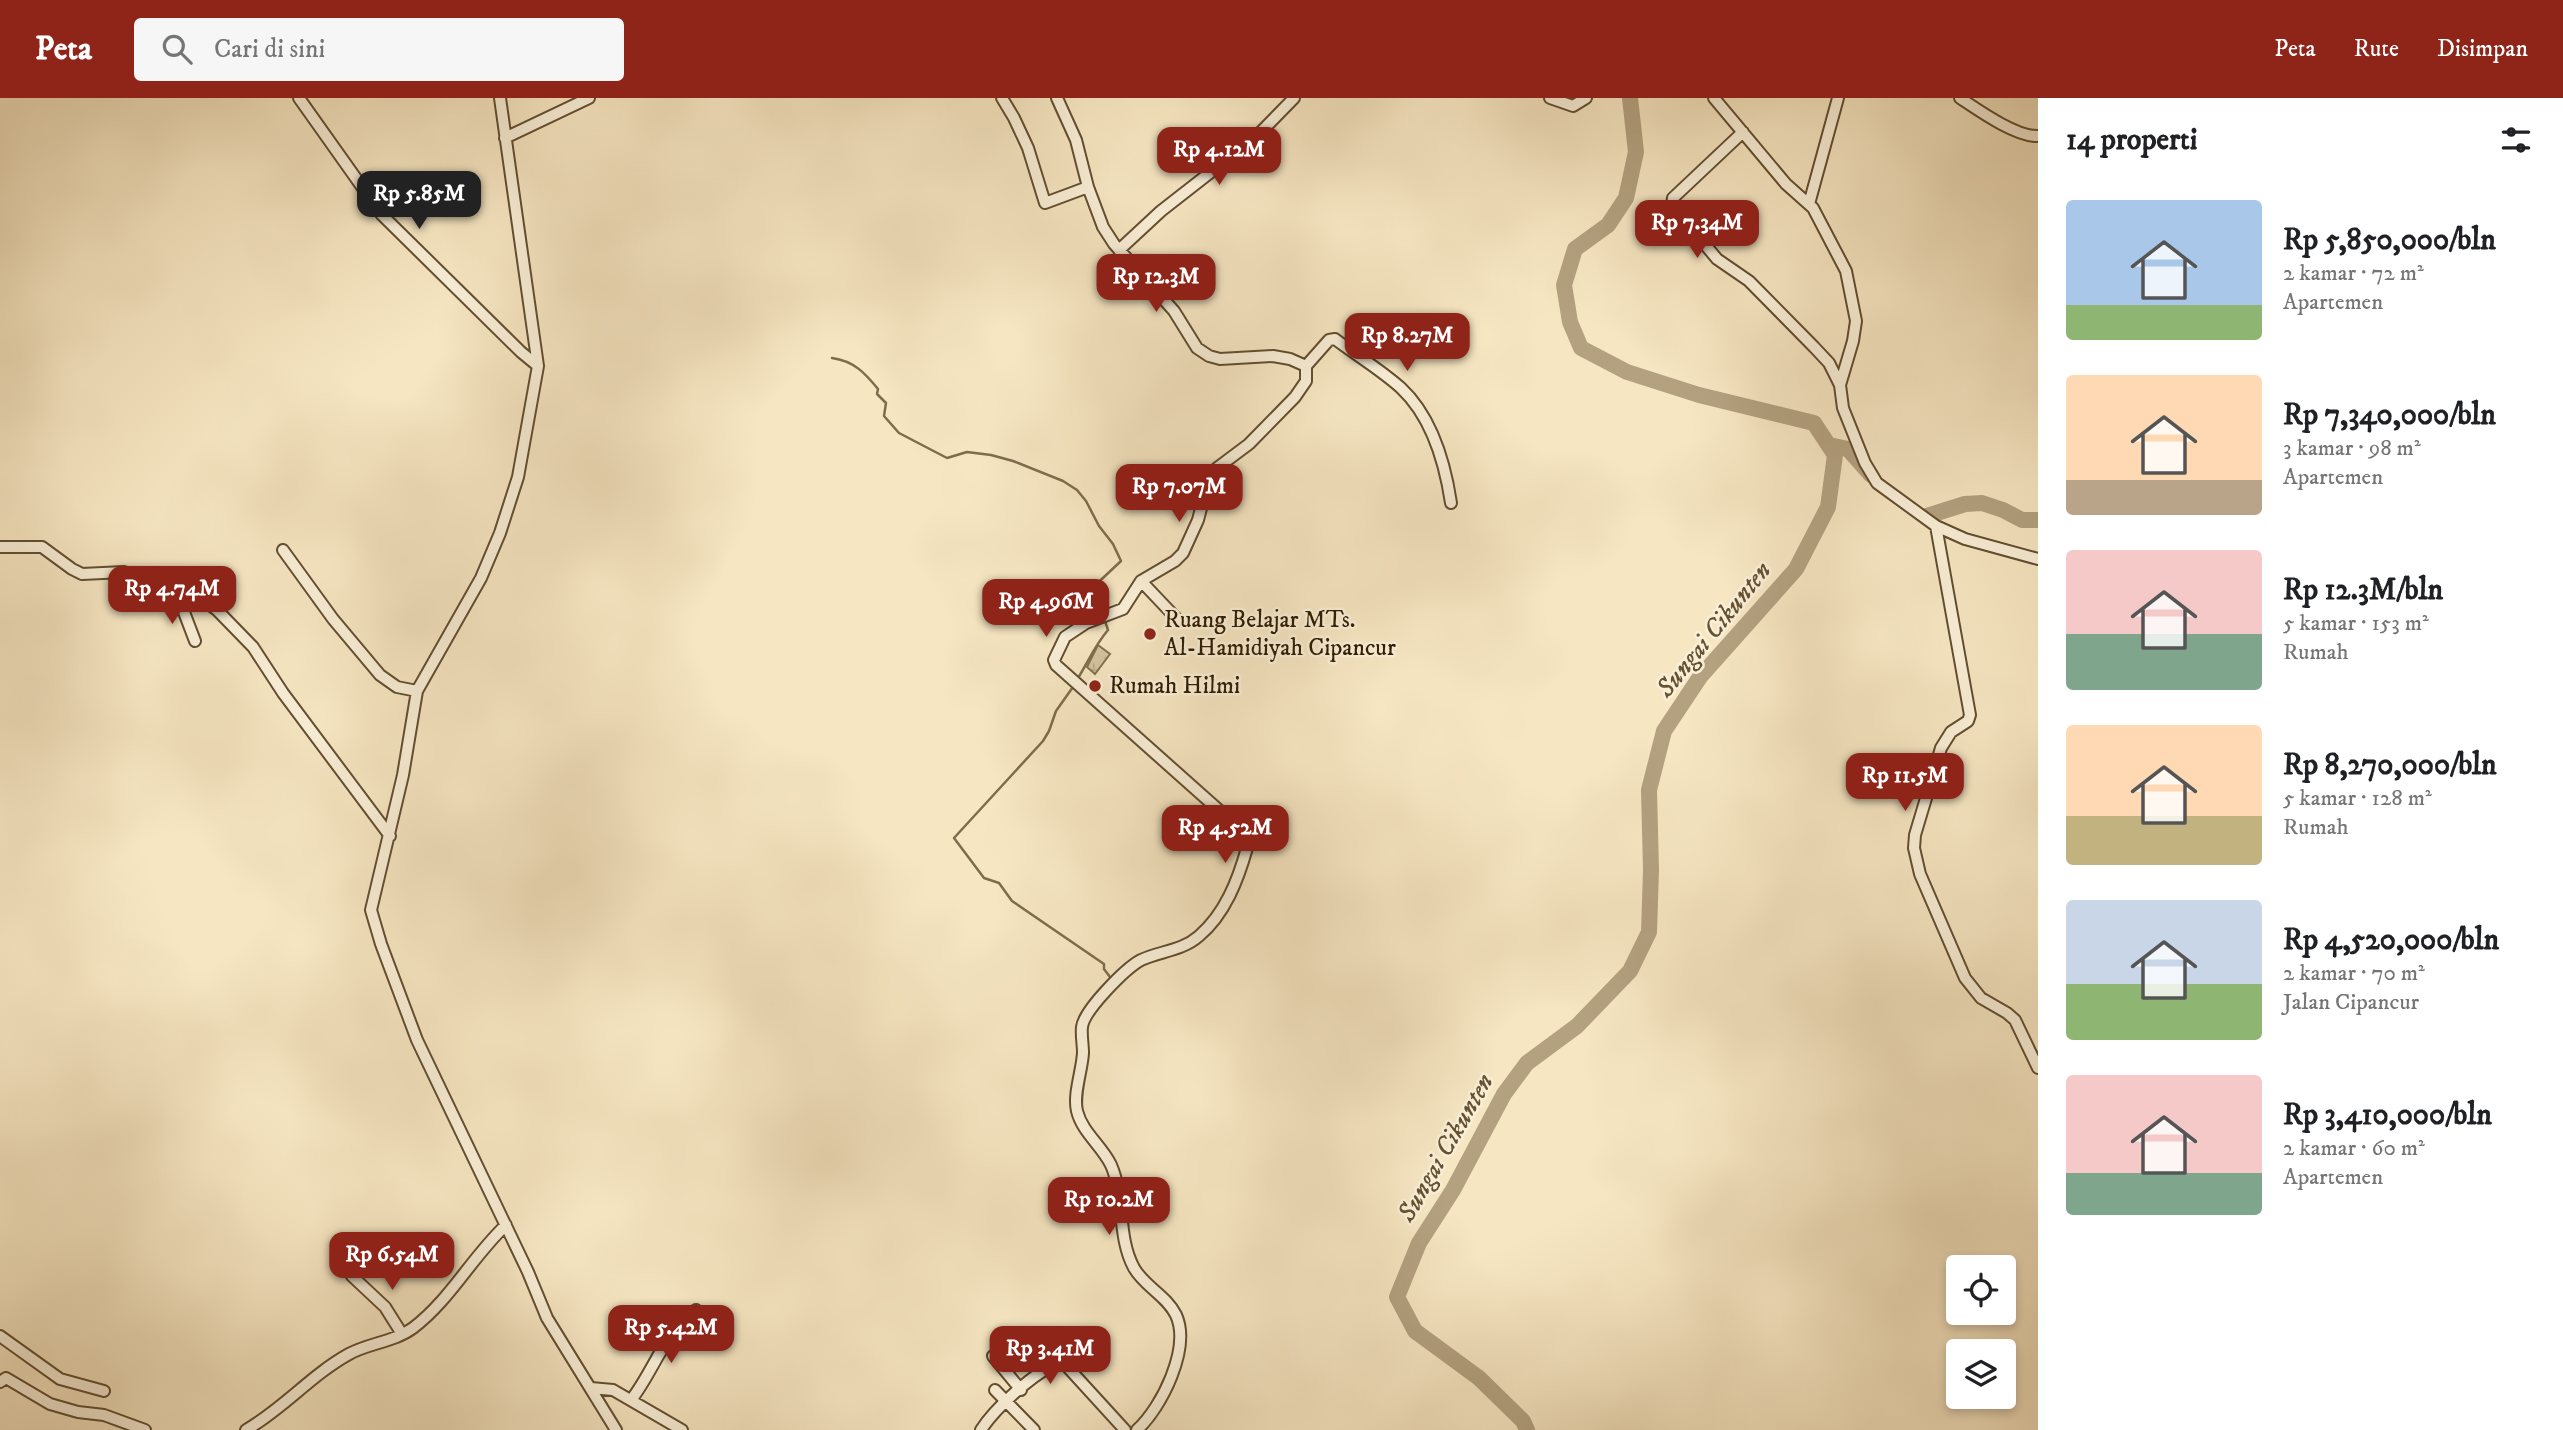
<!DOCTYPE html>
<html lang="id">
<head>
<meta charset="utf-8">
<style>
  body { margin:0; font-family:"IM FELL DW Pica",serif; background:#f6f6f6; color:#202124; height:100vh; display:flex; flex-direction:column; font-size:26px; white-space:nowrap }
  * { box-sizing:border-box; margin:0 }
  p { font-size:23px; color:#757577 }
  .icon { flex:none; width:38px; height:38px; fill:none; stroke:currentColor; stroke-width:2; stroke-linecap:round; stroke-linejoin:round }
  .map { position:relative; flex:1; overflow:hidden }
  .details { display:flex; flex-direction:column; background:#fff; width:525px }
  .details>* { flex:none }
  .fabs { position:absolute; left:1946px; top:1157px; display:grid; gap:14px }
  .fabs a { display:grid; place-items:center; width:70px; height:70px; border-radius:7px; background:#fff; box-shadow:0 4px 10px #0003; font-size:35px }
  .price { position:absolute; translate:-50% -60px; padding:0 16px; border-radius:14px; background:#8f2418; color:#fff; font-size:23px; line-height:46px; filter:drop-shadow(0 2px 4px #0008) }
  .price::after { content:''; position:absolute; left:50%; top:42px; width:21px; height:16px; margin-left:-10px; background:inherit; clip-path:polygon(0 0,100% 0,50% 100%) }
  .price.on { background:#222; color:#fff }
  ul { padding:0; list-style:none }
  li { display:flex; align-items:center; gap:21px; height:175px; padding:0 28px }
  li span { display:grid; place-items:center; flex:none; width:196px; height:140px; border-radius:7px; color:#555 }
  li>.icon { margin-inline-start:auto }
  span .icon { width:84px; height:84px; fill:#fffc; stroke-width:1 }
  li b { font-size:30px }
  h2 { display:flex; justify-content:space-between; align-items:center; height:84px; padding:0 28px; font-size:30px }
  header { display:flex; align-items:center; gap:42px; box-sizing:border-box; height:98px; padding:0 35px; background:#8f2418; color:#fff }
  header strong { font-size:33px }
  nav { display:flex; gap:38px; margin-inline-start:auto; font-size:24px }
  .search { width:490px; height:63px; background:#f6f6f6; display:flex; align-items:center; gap:18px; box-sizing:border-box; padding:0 24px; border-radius:7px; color:#757577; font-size:26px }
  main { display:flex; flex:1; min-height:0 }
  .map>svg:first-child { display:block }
</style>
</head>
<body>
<header>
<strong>Peta</strong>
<div class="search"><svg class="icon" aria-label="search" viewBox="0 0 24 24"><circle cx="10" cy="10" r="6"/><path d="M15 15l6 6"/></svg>Cari di sini</div>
<nav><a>Peta</a><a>Rute</a><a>Disimpan</a></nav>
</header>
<main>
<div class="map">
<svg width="2038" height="1332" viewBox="0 0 2038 1332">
  <defs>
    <pattern id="wetland-marsh" width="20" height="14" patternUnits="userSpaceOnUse" patternTransform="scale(1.75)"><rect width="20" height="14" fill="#d5c4a1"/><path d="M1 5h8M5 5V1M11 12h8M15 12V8" fill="none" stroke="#b7a889"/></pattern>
  </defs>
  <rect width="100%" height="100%" fill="#f6e6c2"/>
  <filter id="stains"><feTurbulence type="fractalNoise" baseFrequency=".00286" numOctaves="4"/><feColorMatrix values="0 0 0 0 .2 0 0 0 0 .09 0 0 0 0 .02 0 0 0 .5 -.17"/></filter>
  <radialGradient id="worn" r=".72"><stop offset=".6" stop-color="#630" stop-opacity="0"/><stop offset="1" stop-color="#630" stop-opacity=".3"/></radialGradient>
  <path fill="url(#wetland-marsh)" stroke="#837050" stroke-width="2" d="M1098,547l12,9 -15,20 -8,-7z"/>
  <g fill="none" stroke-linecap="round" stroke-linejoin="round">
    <path stroke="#7f6c4d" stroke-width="2.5" d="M832,260c22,3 33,15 46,31l-1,5 9,9 -2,13 15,17 48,25 20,-6 24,3 22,6 50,20 14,9 9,11 13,25 14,18 8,17 -33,31 14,23
      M1078,580c10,-16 17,-33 30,-48l-3,-9
      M1073,589l-17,24 -7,20 -6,10 -89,97 30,40 15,5 13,18 92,63v5l9,12"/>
    <path stroke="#b3a180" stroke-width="16" d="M1829,347l19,4 23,26
      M1927,418l38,-12 17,-1 21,7 19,10h16
      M1527,1332l-4,-9 -44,-43 -64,-47 -18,-34 22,-54 34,-53 51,-96 23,-31 50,-37 53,-55 19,-39 2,-62 -2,-80 15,-59 36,-54 96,-108 32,-62 7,-52 -21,-32 -115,-28 -72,-23 -46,-24 -11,-26 -6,-37 11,-36 33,-24 18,-27 10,-46 -6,-54"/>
    <defs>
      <path id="minor" d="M299,0l83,117 139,137 17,14
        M500,0l38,268 -20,111 -18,56 -19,45 -64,113 -14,84 -32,135 10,34 36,96 111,232 19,46 69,112
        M1002,0l12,20 14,30 17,55 43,-16
        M1057,0l19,42 12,47 15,40 11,17 60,67 23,37 12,8 11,3 53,-3 17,3 16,7v15l-11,16 -46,47 -32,24 -9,13 -10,39 -15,33 -8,8 -34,20 -18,28 -37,14 -21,14 -11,23 2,5 183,163 8,20c-9,32 -22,66 -48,88 -17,15 -39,15 -58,24 -15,8 -57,50 -59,67 -1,8 1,17 1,26 -1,18 -10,41 -6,58 5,21 25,35 34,54 14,32 6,72 23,103 11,19 32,27 42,47 15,33 -14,92 -39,115
        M1550,0l23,8 13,-8
        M1714,0l72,86 27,24 33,63 10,50 -3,20 -13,44 3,23 22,55 12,20 59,43 29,13 73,20
        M1960,0c18,12 56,39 78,38
        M1743,34l-70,66 -1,7 45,54 32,22 65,66 15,16 11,22
        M505,40l84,-40
        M1809,106l29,-106
        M1119,152l42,-39 96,-75 37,-38
        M1306,268l23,-26 6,-1c21,16 46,31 66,49 31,29 44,75 50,115
        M1936,428l34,189 -2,6 -17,11 -10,16 -26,87 -1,13 6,26 45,104 16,20 26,15 8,7 23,48
        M0,449h42l30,22 10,5 42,-2 16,6 30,19 40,8 7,5 36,37 30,46 107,143
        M283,452l50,69 47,56 17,12 20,4
        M1141,483l37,39
        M179,501l16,42
        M352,1178l33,31 17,27
        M0,1238l60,43 44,12
        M993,1258l28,34
        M1062,1263l63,69
        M0,1284l6,-4 44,26 28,8 26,3 41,15
        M591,1290l22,2 69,40
        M995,1292l39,40
        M631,1302c23,-29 33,-68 65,-90
        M246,1332c37,-21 65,-55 103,-76 20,-11 45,-12 64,-26 37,-28 59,-71 93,-103
        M981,1332c14,-22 49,-53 72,-65 8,-5 17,-7 25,-13"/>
    </defs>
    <use href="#minor" stroke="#624e30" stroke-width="14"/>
    <use href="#minor" stroke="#f9efd7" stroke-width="10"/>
  </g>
  <g fill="#8f2418" stroke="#f9efd7" stroke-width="2.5">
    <circle cx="1150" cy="536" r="7"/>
    <circle cx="1095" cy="588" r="7"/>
  </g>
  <g text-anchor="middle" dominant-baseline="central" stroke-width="5" stroke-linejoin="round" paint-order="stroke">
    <g font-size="24" fill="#311c00" stroke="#f9efd7" text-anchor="start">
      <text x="1164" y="522">Ruang Belajar MTs.<tspan x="1164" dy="28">Al-Hamidiyah Cipancur</tspan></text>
      <text x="1109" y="588">Rumah Hilmi</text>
    </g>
    <g font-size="26" font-style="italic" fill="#655133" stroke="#f9efd7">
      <text transform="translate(1714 532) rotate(-51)">Sungai Cikunten</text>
      <text transform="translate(1446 1050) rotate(-60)">Sungai Cikunten</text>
    </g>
  </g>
  <rect width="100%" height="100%" filter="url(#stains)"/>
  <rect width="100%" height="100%" fill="url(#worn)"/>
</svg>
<div class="fabs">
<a><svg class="icon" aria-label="locate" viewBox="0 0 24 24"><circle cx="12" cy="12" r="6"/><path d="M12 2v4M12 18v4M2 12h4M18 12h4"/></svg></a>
<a><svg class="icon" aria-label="layers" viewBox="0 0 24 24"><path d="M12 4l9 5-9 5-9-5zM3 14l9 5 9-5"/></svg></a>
</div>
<b class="price" style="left:1219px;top:89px">Rp 4.12M</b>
<b class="price on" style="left:419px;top:133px">Rp 5.85M</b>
<b class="price" style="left:1697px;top:162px">Rp 7.34M</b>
<b class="price" style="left:1156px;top:216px">Rp 12.3M</b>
<b class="price" style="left:1407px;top:275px">Rp 8.27M</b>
<b class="price" style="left:1179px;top:426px">Rp 7.07M</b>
<b class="price" style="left:172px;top:528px">Rp 4.74M</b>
<b class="price" style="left:1046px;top:541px">Rp 4.96M</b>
<b class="price" style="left:1905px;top:715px">Rp 11.5M</b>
<b class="price" style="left:1225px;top:767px">Rp 4.52M</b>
<b class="price" style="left:1109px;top:1139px">Rp 10.2M</b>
<b class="price" style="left:392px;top:1194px">Rp 6.54M</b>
<b class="price" style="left:671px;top:1267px">Rp 5.42M</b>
<b class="price" style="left:1050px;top:1288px">Rp 3.41M</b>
</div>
<section class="details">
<h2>14 properti<svg class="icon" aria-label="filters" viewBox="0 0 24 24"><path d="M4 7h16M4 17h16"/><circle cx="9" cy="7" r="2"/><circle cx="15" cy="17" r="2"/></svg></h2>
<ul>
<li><span style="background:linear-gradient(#a9c7e8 75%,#8fb573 0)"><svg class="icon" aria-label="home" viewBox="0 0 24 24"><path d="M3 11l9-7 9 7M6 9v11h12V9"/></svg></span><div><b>Rp 5,850,000/bln</b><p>2 kamar · 72 m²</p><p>Apartemen</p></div></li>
<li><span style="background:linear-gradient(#ffd9b3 75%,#b9a48a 0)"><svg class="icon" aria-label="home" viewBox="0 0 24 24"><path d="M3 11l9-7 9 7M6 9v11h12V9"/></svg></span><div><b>Rp 7,340,000/bln</b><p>3 kamar · 98 m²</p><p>Apartemen</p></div></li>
<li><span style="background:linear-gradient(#f6c9c9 60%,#7fa58c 0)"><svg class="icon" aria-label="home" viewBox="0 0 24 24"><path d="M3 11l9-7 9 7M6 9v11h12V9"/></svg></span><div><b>Rp 12.3M/bln</b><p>5 kamar · 153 m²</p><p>Rumah</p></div></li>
<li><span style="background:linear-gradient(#ffd9b3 65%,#c2b280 0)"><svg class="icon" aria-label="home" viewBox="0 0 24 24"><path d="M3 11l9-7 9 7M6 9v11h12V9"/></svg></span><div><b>Rp 8,270,000/bln</b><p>5 kamar · 128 m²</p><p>Rumah</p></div></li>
<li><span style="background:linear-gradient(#c9d6e8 60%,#8fb573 0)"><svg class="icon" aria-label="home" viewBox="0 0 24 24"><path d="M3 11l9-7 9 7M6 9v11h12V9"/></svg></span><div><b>Rp 4,520,000/bln</b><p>2 kamar · 70 m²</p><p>Jalan Cipancur</p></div></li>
<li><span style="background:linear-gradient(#f6c9c9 70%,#7fa58c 0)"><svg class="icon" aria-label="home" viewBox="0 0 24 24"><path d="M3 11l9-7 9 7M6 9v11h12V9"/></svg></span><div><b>Rp 3,410,000/bln</b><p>2 kamar · 60 m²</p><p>Apartemen</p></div></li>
</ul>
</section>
</main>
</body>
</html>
